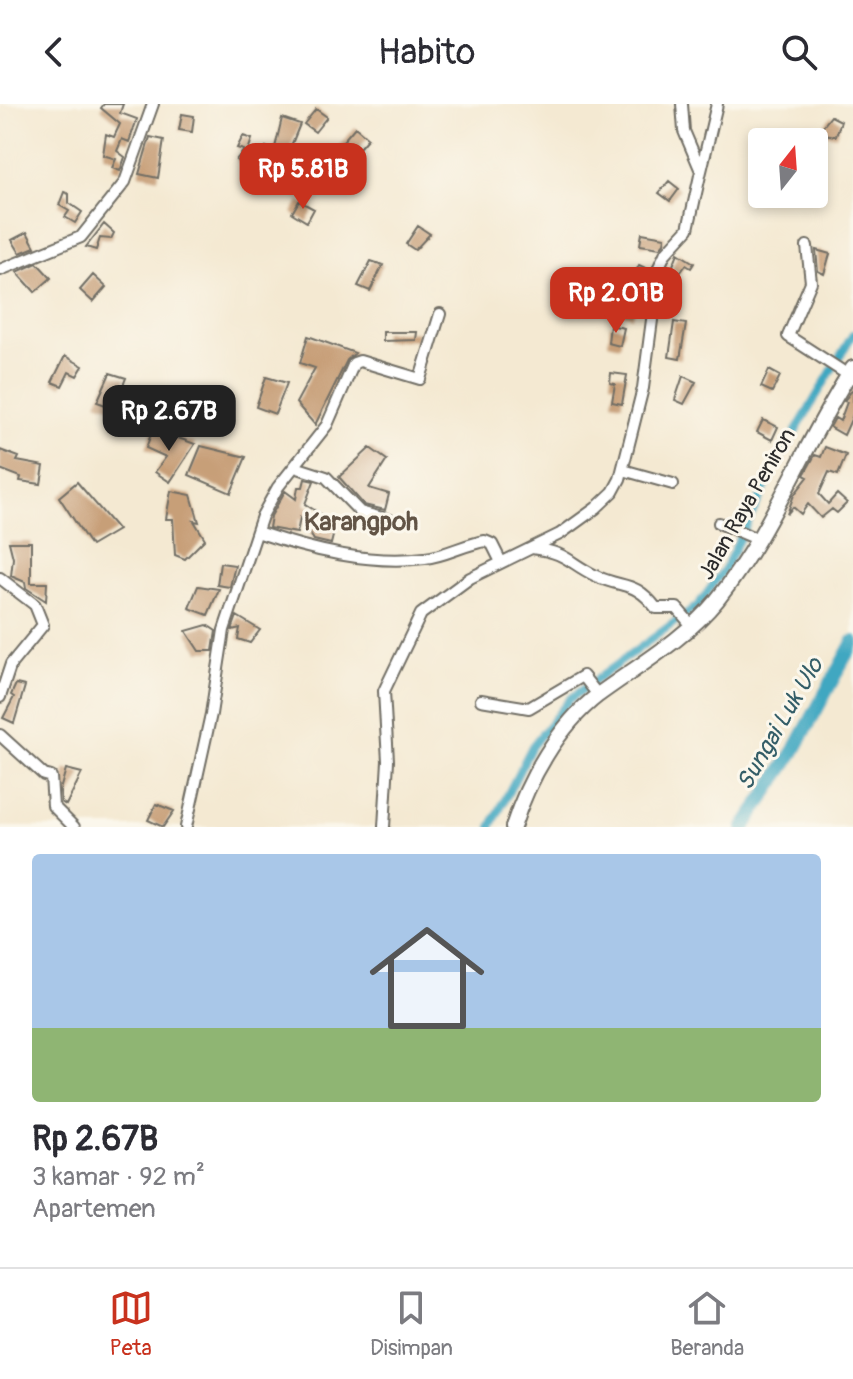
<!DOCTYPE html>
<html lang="id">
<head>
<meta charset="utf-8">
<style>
  body { margin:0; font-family:Pangolin,sans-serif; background:#f2f2f3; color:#2b2b33; height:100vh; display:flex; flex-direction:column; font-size:30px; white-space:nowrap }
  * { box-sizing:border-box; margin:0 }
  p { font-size:26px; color:#7c7c81 }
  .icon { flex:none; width:44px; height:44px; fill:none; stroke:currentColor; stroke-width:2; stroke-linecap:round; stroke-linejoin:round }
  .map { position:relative; height:723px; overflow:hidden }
  .sheet { display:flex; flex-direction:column; background:#fff; flex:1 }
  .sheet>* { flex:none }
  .needle { width:52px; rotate:17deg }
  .fabs { position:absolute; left:748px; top:24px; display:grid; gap:16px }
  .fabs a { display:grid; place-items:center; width:80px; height:80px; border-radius:8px; background:#fff; box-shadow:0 4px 12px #0003; font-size:40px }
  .price { position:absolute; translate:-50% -68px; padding:0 18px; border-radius:16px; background:#c8321e; color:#fff; font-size:26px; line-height:52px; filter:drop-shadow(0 2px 4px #0008) }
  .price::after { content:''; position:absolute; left:50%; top:48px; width:24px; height:18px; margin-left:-12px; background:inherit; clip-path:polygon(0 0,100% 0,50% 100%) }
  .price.on { background:#222; color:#fff }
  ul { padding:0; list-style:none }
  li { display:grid; align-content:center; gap:16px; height:424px; padding:0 32px }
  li+li { border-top:2px solid #e1e1e2 }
  li span { display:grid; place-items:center; height:248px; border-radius:8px; color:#555 }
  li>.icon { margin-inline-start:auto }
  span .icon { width:144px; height:144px; fill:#fffc; stroke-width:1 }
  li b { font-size:34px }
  header { display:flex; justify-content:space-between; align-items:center; height:104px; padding:0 32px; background:#fff; font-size:36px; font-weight:600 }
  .dock { display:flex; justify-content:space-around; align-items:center; height:112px; border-top:2px solid #e1e1e2; background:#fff; font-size:22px; color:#7c7c81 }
  .dock a { display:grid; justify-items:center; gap:4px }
  .dock .on { color:#c8321e }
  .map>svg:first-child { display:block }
</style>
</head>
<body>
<header><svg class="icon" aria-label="back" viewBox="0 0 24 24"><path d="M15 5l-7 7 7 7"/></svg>Habito<svg class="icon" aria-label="search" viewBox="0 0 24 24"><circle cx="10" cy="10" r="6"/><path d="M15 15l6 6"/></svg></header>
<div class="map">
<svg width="853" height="723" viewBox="0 0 853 723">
  <rect width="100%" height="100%" fill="#fbf7ec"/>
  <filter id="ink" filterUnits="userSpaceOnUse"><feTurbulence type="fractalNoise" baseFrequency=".0125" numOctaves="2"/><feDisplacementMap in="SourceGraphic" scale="16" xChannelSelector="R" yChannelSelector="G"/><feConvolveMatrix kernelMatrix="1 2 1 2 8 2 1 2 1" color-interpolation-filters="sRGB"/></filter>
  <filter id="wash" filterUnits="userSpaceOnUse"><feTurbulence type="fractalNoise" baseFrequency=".006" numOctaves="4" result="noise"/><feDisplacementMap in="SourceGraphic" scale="32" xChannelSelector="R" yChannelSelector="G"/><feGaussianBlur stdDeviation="1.8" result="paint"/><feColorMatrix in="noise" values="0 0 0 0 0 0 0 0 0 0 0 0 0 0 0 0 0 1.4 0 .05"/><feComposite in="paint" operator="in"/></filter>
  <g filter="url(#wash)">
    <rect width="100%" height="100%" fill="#f4e9d2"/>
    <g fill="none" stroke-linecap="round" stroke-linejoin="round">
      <path stroke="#40a7c1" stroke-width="8" d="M491,723l41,-81 38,-47 128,-94 27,-37 55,-110 73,-124"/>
      <path stroke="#40a7c1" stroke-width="14" d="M744,723l49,-74 60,-111"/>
    </g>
    <g id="blocks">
      <path fill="#c79f78" d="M104,0h19l-3,9 17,6 -8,23 -7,-3 -5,12 8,6 -5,14 -8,-3 4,-9 -13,-4 3,-21 8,3 6,-13 -19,-16z
        M316,5l11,8 -12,15 -11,-8z
        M182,10l12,2 -2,16 -13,-2z
        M831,12l10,5 -5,15 -18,-3z
        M282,14l18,6 -11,27 -4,-1 -11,19 -4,-2 -3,5 -11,-7 10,-18 8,5z
        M355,23l13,11 -18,20 -12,-11z
        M243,32l9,3 -9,26 -7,-5 8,-10 -7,-2z
        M150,33l14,3 -6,38 -19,-4z
        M669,77l10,8 -9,12 -11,-8z
        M64,88l5,2v9l13,9 -7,11 -10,-6 4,-6 -10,-6z
        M299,97l15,8 -7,13 -15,-9z
        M104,120l10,9 -3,6 -11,-1 -4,12 -10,-3z
        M418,122l12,8 -15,16 -9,-6z
        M27,128l8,15 -15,6 -8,-13z
        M642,129l23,4 -1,6 -4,5 -20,-3z
        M816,146l14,4 -6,20 -6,-3z
        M678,149l16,10 -3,5 -5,-3 -7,9 -7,-6z
        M371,157l12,4 -13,26 -12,-5z
        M37,159l14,15 -16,14 -18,-20z
        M639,161l11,5 -7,27 -11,20 -12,-5 4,-9 -3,-1z
        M93,171l13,12 -13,15 -13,-12z
        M674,218l12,2 -6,35 -11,-2z
        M610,221l14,3 -4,18 -12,-3z
        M383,228h34l-1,8 -33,1z
        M308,232l47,17 -8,7 -32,65 -19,-22 19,-35 -15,-5z
        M65,252l18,10 -6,10 -8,-4 -7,14 -10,-4z
        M769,266l11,6 -8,16 -11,-5z
        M110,269l16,5 -12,30 -17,-6z
        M611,269l16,2 -5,29 -10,-2 3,-18 -5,-1z
        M683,272l13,6 -12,22 -9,-4z
        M266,273l21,6 -12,31 -19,-7z
        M853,285v26l-9,20 -14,-8 5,-9 5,3 7,-19 -3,-1z
        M144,298l15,13 -11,11 -14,-8z
        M763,316l15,7 -6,13 -15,-8z
        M153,325l42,15 -25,38 -15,-10 11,-15 -20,-9z
        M201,342l45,11 -15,36 -42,-18z
        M825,343l21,8 -8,20 -9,-3 -10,22 9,10 9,-10 10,9 -10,10 -5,-4 -11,9 -13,-14 -7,10 -8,-7 -6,7 7,-19 14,-18 -4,-2 11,-20 6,2z
        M370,344l17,12 -18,28 20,6 -4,16 -21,-5 -25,-28z
        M0,346l19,7 -2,4 27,5 -3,18 -21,-3 1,-4 -21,-8z
        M305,375l9,2 -9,23 31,20 -5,20 -17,-4 -14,-22 -3,15 -28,-5 2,-12 14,-25 11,8 2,-12h5z
        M77,378l41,48 -27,16 -32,-49z
        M171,387l20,4 8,27 -5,-1 11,18 -20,20 -10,-4 -2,-36h-7z
        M9,438h22v41h16l-1,18 -20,-13 -1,-6 -14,-6 2,-18z
        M220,459l15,2 -5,22 -13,-2z
        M198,482l21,3 -11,26 -19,-7z
        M237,512l23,14 -10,13 -12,-4 2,-11 -8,2z
        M207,521l9,6 -3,20h-14l-13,-20z
        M16,580l9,2 -11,37 -11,-5 11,-21 -3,-2z
        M66,665l16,4 -16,32 -5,-3 -1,-12z
        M156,700l18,7 -11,16 -15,-7z"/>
    </g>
  </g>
  <g filter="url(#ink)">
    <use href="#blocks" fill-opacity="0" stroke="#716e65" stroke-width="2"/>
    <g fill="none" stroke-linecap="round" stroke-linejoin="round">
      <defs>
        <path id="minor" d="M701,67l16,-67
          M807,142l4,36 -23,54 65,42
          M0,166l81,-33 44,-55 28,-78
          M295,363l31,10 34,35 30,8
          M623,366l50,14
          M719,419l38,16
          M257,428c53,18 112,33 168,26 20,-2 40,-14 60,-17l7,3 9,18
          M532,444c37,5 35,14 64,28 27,13 39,4 60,32h21l16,19
          M0,474l35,27 8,20 -32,39 -11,33
          M481,596l48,8 54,-32 15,19
          M0,631l44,40 7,2 2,29 21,21
          M186,723l25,-113 13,-84 38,-114 16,-29 49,-62 27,-62 6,-2 60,18 20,-65
          M384,723l4,-66 -4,-70 37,-77 49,-36 90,-44 36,-26 17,-16 7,-13 23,-91 16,-121 6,-13 23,-25 13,-58 -17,-40 -2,-27"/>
        <path id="major" d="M513,723c15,-47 45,-101 85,-132 41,-30 86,-55 119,-95 56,-70 87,-157 136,-232"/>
      </defs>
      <use href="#minor" stroke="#716e65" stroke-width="14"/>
      <use href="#major" stroke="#716e65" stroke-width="18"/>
      <use href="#minor" stroke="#fff" stroke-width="10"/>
      <use href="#major" stroke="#fff" stroke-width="14"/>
    </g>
  </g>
  <g text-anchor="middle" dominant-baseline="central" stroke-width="6" stroke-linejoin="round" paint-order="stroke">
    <g font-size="22" fill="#2b2b2b" stroke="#fbf7ec">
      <text transform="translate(747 400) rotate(-60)">Jalan Raya Peniron</text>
    </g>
    <g font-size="24" font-style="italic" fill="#335d67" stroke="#fbf7ec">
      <text transform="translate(780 620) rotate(-60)">Sungai Luk Ulo</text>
    </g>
    <g font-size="26" font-weight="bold" fill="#625446" stroke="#fbf7ec">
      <text x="361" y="418">Karangpoh</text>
    </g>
  </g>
</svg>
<div class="fabs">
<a><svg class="needle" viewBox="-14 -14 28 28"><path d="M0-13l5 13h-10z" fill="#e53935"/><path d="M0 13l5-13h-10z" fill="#7c7c81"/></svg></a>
</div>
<b class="price" style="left:303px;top:107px">Rp 5.81B</b>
<b class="price" style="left:616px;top:231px">Rp 2.01B</b>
<b class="price on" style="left:169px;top:349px">Rp 2.67B</b>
</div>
<section class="sheet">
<ul>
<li><span style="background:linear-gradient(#a9c7e8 70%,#8fb573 0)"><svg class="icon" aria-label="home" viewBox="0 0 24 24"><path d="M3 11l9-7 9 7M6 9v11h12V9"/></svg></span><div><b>Rp 2.67B</b><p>3 kamar · 92 m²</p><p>Apartemen</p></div></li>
</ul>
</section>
<nav class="dock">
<a class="on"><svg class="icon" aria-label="map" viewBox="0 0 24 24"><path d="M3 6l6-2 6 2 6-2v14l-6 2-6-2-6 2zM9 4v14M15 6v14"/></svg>Peta</a>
<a><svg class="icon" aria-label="saved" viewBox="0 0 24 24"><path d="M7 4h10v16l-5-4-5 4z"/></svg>Disimpan</a>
<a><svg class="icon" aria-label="home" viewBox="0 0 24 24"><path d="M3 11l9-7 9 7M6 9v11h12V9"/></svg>Beranda</a>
</nav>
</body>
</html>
